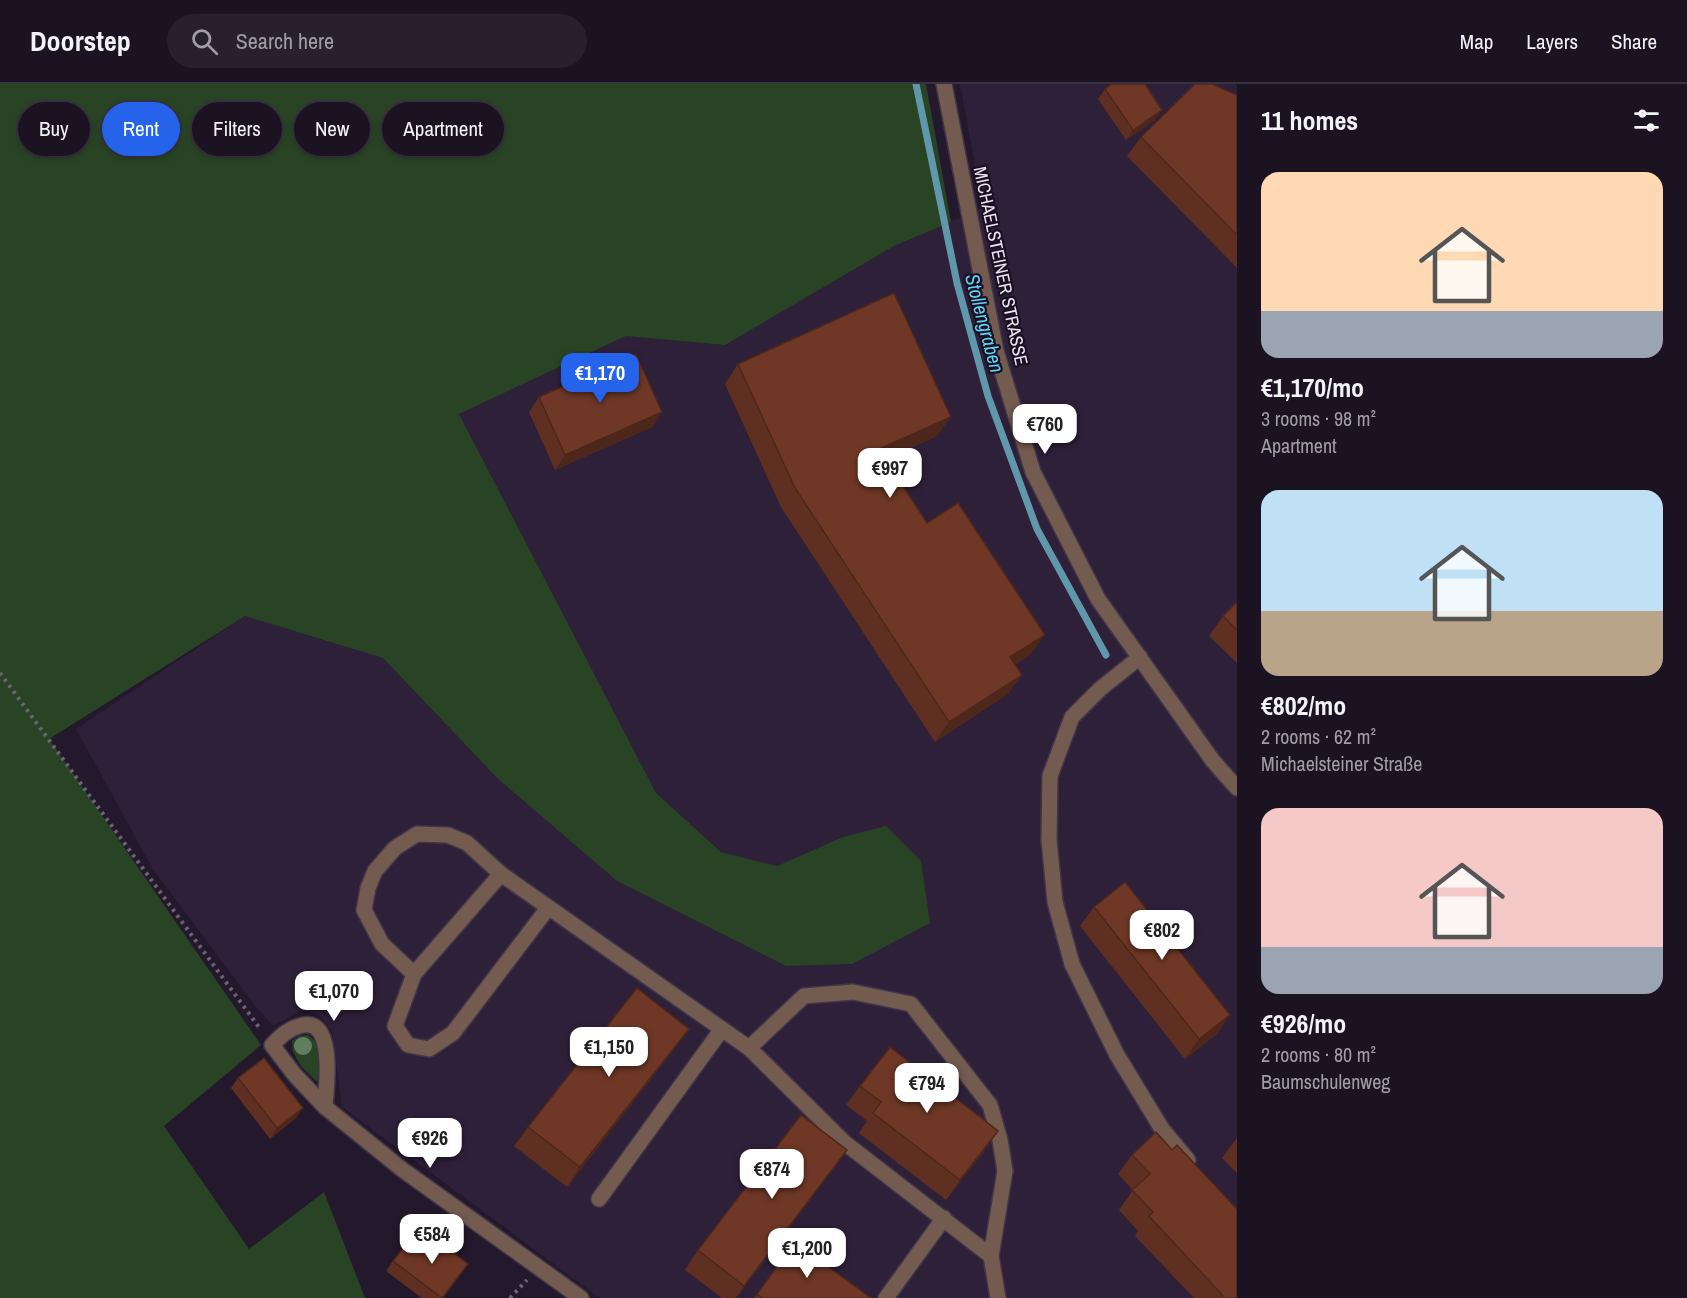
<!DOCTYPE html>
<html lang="en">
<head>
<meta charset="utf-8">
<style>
  body { margin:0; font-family:"Archivo Narrow",sans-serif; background:#28202e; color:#f1f3f6; height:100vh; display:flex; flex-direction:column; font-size:22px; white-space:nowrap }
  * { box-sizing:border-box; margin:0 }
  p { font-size:20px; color:#a09ea5 }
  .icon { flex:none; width:33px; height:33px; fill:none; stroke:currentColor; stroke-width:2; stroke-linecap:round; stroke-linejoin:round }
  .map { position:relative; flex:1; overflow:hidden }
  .details { display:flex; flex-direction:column; background:#1b1321; width:450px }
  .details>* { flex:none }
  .guide { position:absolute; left:18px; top:18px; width:570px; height:54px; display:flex; gap:12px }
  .price { position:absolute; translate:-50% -51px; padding:0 14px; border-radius:12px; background:#fff; color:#222; font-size:20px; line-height:39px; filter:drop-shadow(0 2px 3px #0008) }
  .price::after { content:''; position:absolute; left:50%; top:36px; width:18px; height:14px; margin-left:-9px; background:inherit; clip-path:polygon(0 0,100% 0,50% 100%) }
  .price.current { background:#2563eb; color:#fff }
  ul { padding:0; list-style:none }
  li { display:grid; align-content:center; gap:12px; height:318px; padding:0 24px }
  li span { display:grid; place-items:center; height:186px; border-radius:18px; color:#555 }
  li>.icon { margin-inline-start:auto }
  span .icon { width:108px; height:108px; fill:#fffc; stroke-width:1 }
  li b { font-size:26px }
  h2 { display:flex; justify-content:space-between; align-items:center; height:72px; padding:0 24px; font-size:26px }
  .tag { padding:0 21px; border-radius:27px; background:#1b1321; box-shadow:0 3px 9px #0003,0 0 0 2px #39323f; font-size:21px; line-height:54px }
  .tag.current { background:#2563eb; color:#fff }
  header { display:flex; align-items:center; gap:36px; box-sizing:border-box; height:84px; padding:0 30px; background:#1b1321; border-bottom:2px solid #39323f }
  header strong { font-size:28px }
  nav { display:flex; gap:33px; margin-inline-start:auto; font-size:21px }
  .search { width:420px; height:54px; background:#28202e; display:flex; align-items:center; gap:15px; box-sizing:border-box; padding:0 21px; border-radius:33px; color:#a09ea5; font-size:22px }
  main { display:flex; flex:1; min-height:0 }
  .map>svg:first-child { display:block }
</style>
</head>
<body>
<header>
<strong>Doorstep</strong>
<div class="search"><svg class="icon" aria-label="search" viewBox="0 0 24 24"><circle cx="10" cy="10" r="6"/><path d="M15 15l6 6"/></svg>Search here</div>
<nav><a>Map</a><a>Layers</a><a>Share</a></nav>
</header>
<main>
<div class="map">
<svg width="1237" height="1214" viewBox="0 0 1237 1214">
  <rect width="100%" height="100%" fill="#24192c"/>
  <path fill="#2f203a" d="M960,0h274l3,2v1212h-637l-258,-191 -10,-76 -13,-16 -17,-5 -29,16 -17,-19 -103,-138 -77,-140 169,-113 138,42 115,121 119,102 169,85 66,-2 -9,-127 -66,29 -56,-14 -65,-59 -197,-379 167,-78 99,9 169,-99 89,-38z"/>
  <path fill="#284425" d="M0,0h926l25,138 -57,24 -169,99 -99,-9 -167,78 197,379 65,59 56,14 66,-29 43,-11 35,35 9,62 -78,41 -66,2 -169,-85 -119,-102 -115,-121 -138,-42 -196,123 212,306 -97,81 85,123 75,-57 41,106h-365z
    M308,951c15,10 13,28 12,45l-4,1 -15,-15 -8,-14 -1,-11 7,-5z"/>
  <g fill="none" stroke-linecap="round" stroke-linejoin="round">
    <path stroke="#5f98aa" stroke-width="7" d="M916,0l41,199 31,113 49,133 69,126"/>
    <defs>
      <path id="minor" d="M944,0l52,267 37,121 65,127 115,162 24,27
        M1140,573l-40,32 -28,28 -22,59 -1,64 6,62 17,62 45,91 45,74 26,31
        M501,790l-87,100 -32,-30 -18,-34 4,-22 7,-17 20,-23 22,-14 31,1 19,8 34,31 248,174 96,95 146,113 7,42
        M414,890l-19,52 13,19 21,4 24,-16 95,-125
        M749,964l55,-52 49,-4 58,12 79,101 10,35 5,31 -14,85
        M325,1023c1,-18 11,-88 -22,-82 -14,3 -21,10 -31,20l22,29 31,33 78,63 178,128
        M599,1115l123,-170
        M886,1214l58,-80"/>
    </defs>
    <use href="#minor" stroke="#403648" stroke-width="18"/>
    <path stroke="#6b6273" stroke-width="4" stroke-dasharray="3 4.5" stroke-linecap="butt" d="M0,589l261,357
      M510,1214l17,-18"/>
    <use href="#minor" stroke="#745b50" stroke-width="15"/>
  </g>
  <circle fill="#627e61" cx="303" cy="962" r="9"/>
  <path fill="#5f3021" d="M1105,5l50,31 -29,20 -28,-41z
    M1237,11v173l-110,-112 14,-19z
    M738,280l199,72 -51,23 41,64 104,131 -16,11 -7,29 -73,48 -154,-235 -56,-123z
    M539,313l123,15 -10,15 -97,43 -26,-58z
    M1237,518v61l-28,-27 14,-20z
    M1094,823l123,127 -32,25 -105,-133z
    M675,964l-108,139 -53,-41 14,-19z
    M238,994l58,40 -26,21 -39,-51z
    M860,1002l125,64 -39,50 -87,-67 8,-12 -21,-16z
    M1156,1048l81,166h-43l-59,-62 3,-5 -19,-21 14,-20 -15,-16 14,-19z
    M1237,1054v35l-15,-15z
    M833,1085l-97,129h-14l-37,-28 13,-20z
    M795,1158l76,56h-117z
    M424,1165l37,25 -18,24h-21l-36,-27 7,-10z"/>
  <path fill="#4e271b" d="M1162,26l-7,10 -29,20 7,-10z
    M662,328l-10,15 -97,43 10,-15z
    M951,333l-14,19 -72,33 14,-20z
    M1045,551l-14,19 -34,23 13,-20z
    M1022,591l-14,19 -73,48 14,-20z
    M1230,931l-13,19 -32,25 14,-20z
    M689,945l-14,19 -108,139 13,-20z
    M303,1024l-7,10 -26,21 7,-11z
    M998,1047l-13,19 -39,50 14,-20z
    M847,1066l-14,19 -97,129 8,-12z"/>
  <path fill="#6f3826" stroke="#4e271b" stroke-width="1.5" d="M1112,0h33l17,26 -29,20 -28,-41z
    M1195,0h17l25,11v140l-96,-98z
    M894,209l57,124 -72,32 48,74 31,-20 87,132 -35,22 12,18 -73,47 -154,-234 -57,-124z
    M636,270l26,58 -97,43 -26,-58z
    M1237,518v28l-14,-14z
    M1125,798l105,133 -31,24 -105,-132z
    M637,904l52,41 -109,138 -52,-40z
    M890,963l108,84 -38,49 -87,-67 8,-11 -21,-16z
    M264,974l39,50 -26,20 -39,-50z
    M801,1031l46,35 -103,136 -46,-36z
    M1156,1048l16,18 5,-5 60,64v89h-12l-76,-82 4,-4 -21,-22 18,-16 -18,-19z
    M433,1153l35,27 -26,34 -49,-37 17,-22 14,10z
    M795,1158l76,56h-109l-5,-4z"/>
  <g text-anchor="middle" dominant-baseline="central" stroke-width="4.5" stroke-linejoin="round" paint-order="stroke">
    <g font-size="18" fill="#ece5f2" stroke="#1b1023">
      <text transform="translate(1001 182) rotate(78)">MICHAELSTEINER STRASSE</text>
    </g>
    <g font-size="20" font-style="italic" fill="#5dd4f2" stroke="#1b1023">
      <text transform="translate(985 239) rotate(75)">Stollengraben</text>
    </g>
  </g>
</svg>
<b class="price current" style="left:600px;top:320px">€1,170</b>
<b class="price" style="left:1045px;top:371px">€760</b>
<b class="price" style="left:890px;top:415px">€997</b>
<b class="price" style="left:1162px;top:877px">€802</b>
<b class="price" style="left:334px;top:938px">€1,070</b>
<b class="price" style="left:609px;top:994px">€1,150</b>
<b class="price" style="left:927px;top:1030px">€794</b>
<b class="price" style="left:430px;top:1085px">€926</b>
<b class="price" style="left:772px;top:1116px">€874</b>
<b class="price" style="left:432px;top:1181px">€584</b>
<b class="price" style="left:807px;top:1195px">€1,200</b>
<div class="guide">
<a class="tag">Buy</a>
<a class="tag current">Rent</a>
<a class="tag">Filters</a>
<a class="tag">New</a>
<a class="tag">Apartment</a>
</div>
</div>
<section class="details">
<h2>11 homes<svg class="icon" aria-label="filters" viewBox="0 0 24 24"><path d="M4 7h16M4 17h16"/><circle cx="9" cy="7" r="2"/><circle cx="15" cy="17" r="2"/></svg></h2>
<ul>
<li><span style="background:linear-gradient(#ffd9b3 75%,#9aa5b1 0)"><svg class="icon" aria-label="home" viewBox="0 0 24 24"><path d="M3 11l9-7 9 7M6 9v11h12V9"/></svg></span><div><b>€1,170/mo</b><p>3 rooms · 98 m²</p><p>Apartment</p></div></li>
<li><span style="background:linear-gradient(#bfe0f5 65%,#b9a48a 0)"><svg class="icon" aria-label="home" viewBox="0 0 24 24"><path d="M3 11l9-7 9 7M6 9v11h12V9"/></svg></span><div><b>€802/mo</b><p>2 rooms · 62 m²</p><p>Michaelsteiner Straße</p></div></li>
<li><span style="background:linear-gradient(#f6c9c9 75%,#9aa5b1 0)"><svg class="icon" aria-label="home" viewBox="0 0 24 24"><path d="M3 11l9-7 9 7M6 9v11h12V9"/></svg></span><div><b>€926/mo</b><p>2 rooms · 80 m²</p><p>Baumschulenweg</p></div></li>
</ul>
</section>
</main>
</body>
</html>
